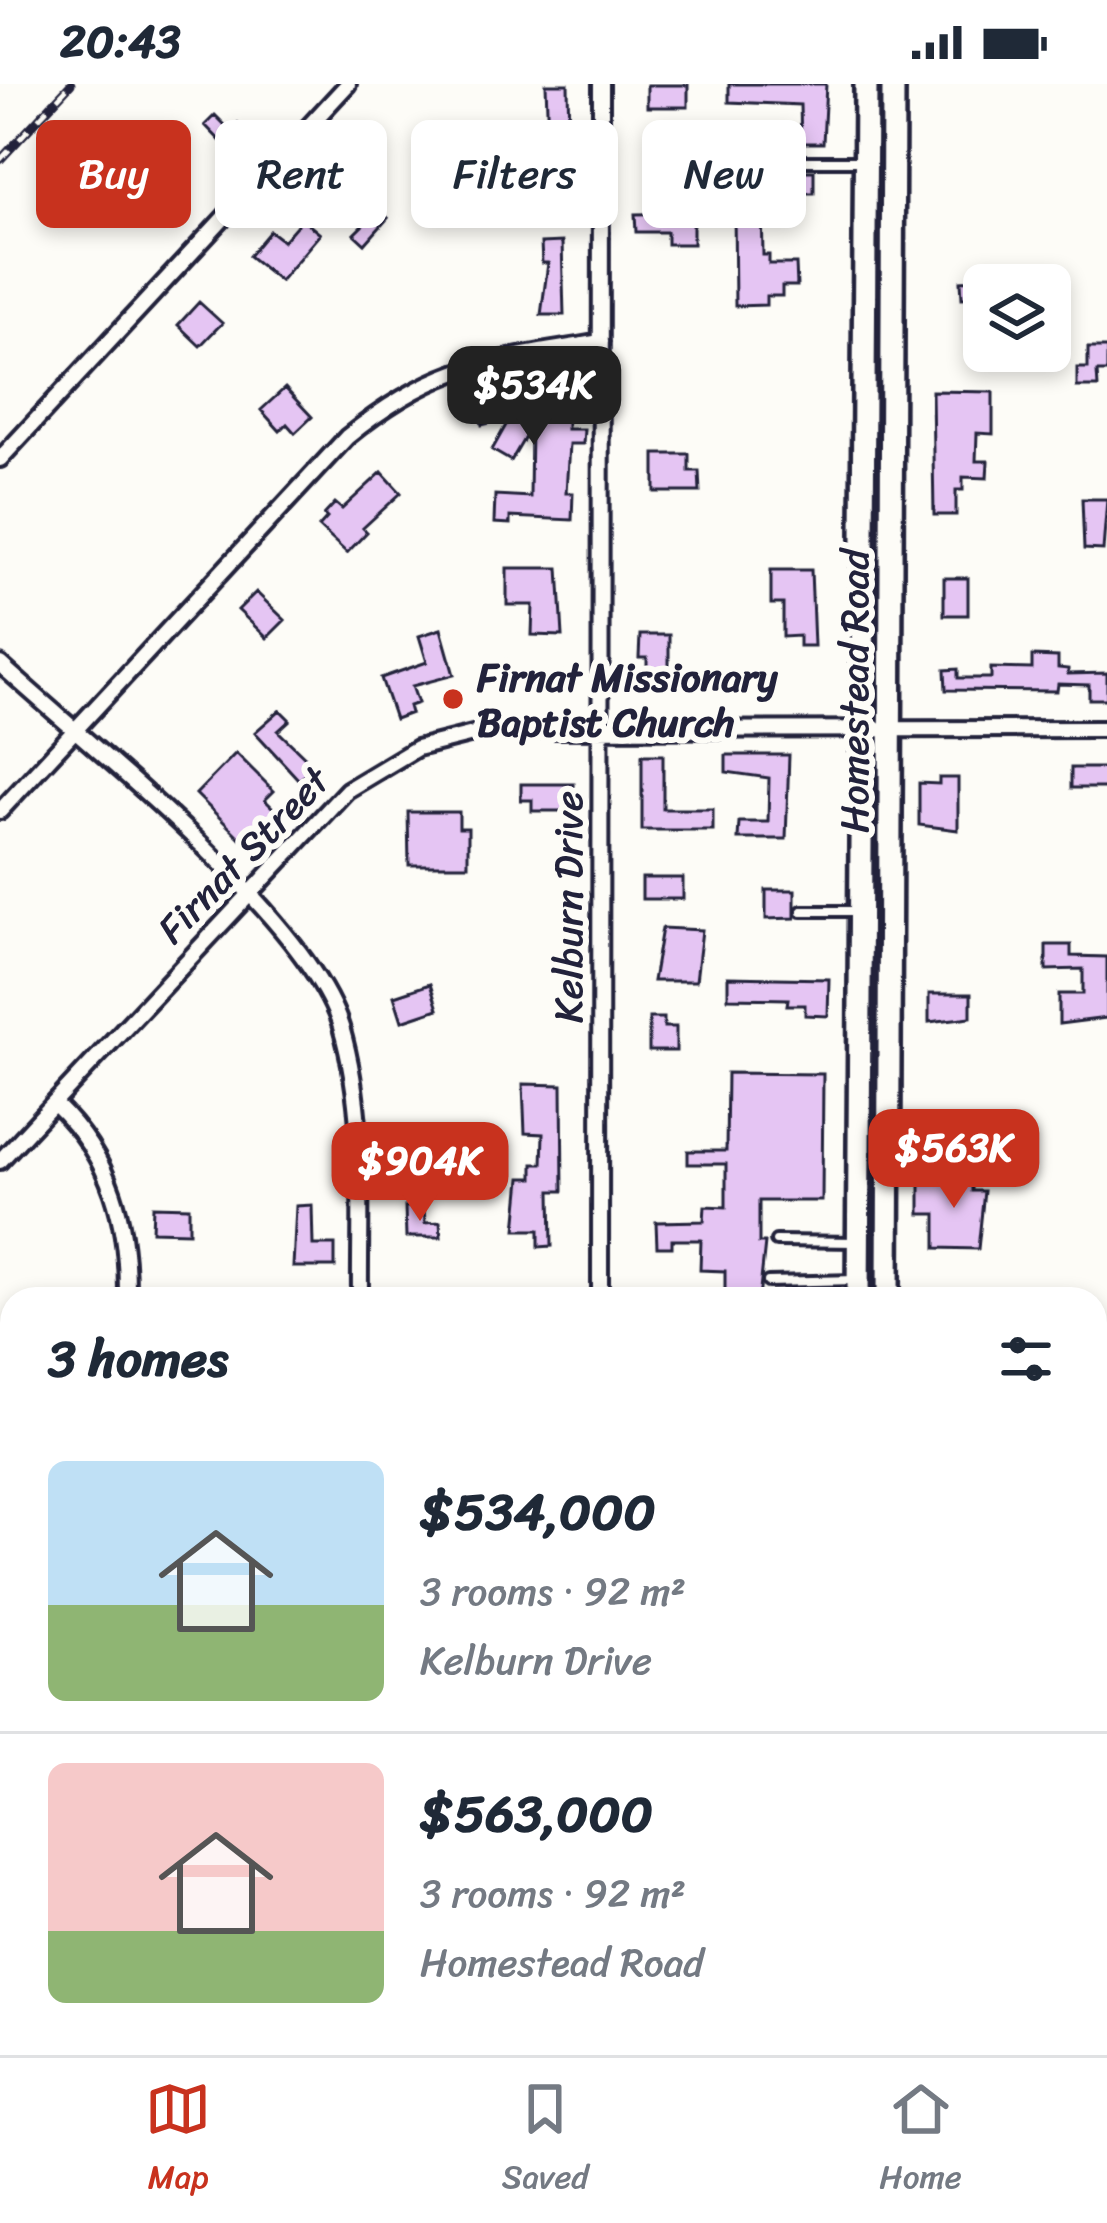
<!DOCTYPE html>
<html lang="en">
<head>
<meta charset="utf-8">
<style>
  body { margin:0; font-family:Sriracha,sans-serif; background:#f6f6f7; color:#1f2937; height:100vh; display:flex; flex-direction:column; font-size:45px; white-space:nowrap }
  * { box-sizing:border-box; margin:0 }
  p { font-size:39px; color:#747a83 }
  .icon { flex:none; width:66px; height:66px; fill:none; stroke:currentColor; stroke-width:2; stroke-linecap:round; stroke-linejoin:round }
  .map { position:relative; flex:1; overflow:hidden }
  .side { position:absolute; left:0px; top:1203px; width:1107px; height:768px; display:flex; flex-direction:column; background:#fff; border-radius:36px 36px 0 0; box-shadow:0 6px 18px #0003 }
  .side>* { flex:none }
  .banner { position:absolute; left:36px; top:36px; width:1035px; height:108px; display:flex; gap:24px }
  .buttons { position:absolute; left:963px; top:180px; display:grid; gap:24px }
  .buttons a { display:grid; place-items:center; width:108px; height:108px; border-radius:18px; background:#fff; box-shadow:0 6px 18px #0003; font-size:60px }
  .price { position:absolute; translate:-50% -102px; padding:0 27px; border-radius:24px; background:#c8321e; color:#fff; font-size:39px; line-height:78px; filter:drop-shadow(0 3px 6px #0008) }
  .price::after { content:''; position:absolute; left:50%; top:72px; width:36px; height:27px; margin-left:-18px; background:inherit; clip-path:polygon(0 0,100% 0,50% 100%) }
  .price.selected { background:#222; color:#fff }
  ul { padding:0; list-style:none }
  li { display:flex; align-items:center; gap:36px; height:300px; padding:0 48px }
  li+li { border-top:3px solid #e0e1e3 }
  li span { display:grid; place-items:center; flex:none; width:336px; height:240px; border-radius:18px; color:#555 }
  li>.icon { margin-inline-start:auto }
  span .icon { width:144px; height:144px; fill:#fffc; stroke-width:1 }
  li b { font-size:51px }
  h2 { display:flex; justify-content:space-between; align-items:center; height:144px; padding:0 48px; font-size:51px }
  .chip { padding:0 42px; border-radius:18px; background:#fff; box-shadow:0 6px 18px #0003; font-size:42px; line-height:108px }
  .chip.selected { background:#c8321e; color:#fff }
  .status { display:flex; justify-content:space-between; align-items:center; height:84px; padding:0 60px; background:#fff; direction:ltr }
  .status svg { height:33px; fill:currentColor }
  .menu { display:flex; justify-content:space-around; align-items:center; height:168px; border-top:3px solid #e0e1e3; background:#fff; font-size:33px; color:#747a83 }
  .menu a { display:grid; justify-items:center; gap:6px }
  .menu .selected { color:#c8321e }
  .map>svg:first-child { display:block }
</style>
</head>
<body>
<div class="status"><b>20:43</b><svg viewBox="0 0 49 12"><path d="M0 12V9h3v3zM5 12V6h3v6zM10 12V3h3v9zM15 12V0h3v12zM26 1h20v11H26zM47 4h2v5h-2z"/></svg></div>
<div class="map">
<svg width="1107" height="1971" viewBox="0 0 1107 1971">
  <rect width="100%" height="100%" fill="#fdfcf7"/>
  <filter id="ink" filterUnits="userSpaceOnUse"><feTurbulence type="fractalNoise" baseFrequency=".00833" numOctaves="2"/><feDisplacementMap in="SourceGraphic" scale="24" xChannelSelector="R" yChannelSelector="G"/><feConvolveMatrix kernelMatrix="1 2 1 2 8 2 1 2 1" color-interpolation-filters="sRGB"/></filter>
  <g filter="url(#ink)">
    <path fill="#b0f1b9" stroke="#698a7a" stroke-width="3" d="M1095,1620h12v351h-11z"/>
    <path fill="#e5c5f3" stroke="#22223b" stroke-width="3" d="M546,0h22l1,52h-21z
      M729,0h97l-3,59h-22l-1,-38 -71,-3z
      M647,1h41v22h-41z
      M215,31l16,16 7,-8 19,18 -10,10 -6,-5 -8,8 -28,-29z
      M445,47l27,28 -20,18 -27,-28z
      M344,64l12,11 -8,8 18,17 -13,14 -29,-29z
      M766,87h48v22h-49z
      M362,112l26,22 -23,26 -11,-10 12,-12 -15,-13z
      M734,123h28l1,48h6v9h27l1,22h-15v10h-16v9l-31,1z
      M693,129v31h-26v-12h-31l-1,-18z
      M302,135l18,15 -40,47 -31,-25 21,-25 13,10z
      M562,158l2,73h-23l7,-52h-6l-1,-20z
      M976,182h21v19h-13v12l-22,1 -1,-17 15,-1z
      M199,218l23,21 -22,23 -22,-21z
      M1088,264h19v24h-10l1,15h-21v-19h11z
      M517,295l2,8h48v42h17l-1,15h-14l-3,49h7l-1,27 -62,-3v7l-16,-1 1,-28 35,2 1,-70 -20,34 -19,-11 18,-32 -28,7 -5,-22 17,-5 -3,-13z
      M285,304l27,29 -17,16 -8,-9 -7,7 -19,-21z
      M932,307l61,1v42l-16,-1 -1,28h12l-1,17 -24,-1v13h-7v25h-22z
      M655,370h34v17h10l1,21h-45z
      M382,388l19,21 -38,35 4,4 -20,21 -28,-26 8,-9 -3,-3 11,-12 7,6z
      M1082,415h25l-4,51 -19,-1z
      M507,484h52l4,68 -31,-1 1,-30h-26z
      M771,486h40l3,76h-15v-10l-16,1v-33h-12z
      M944,494h24v37h-24z
      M256,508l29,28 -18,18 -29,-28z
      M441,545l13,46 -42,11 6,17 -9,3 2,7 -16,6 -14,-41 46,-16 -8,-26z
      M640,551h29v52h-22v-29h-8z
      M1032,572l26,1v11l10,1v5l39,-1v26h-18v-14l-31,-1 -1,7 -111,-1 -1,-20 13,-1v9h33v-10l41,1z
      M280,626l10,10 -12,11 36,35 -15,14 -44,-48z
      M236,669l38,38 -9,9 19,19 -35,28 -53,-53z
      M642,671h21v54h50v21h-71z
      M726,671h63l-3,84h-48l1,-17h29l1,-44 -43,-6z
      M1071,684h36v20h-36z
      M939,694h19v52l-39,-5v-42l20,1z
      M521,700h53l1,27h-43v-11h-11z
      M408,728h51v16h9v37h-59z
      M642,794h41v21h-41z
      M766,806h29v28l-29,1z
      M662,844l40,2 -6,51h-43z
      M1046,861h25v11l36,1v61l-48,6v-30h24v-25l-37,1z
      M728,893l101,2 -1,37 -23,-1v-10h-18l1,-6 -60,-1z
      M430,900l8,25 -36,12 -8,-25z
      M929,910h42v23l-42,5z
      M649,934h15v9h12v24h-27z
      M727,989l96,1 -1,127h-63v42h6l-6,56h-34v-28l-25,-1 1,-30h-29v7h-15l-1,-25 48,-1 1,-15 21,1v-43h-38v-13h38z
      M523,1000l39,1 1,106h-12l1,55 -13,1v-17h-23l5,-52h12v-14h9l1,-30 -18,-1z
      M957,1085h15v22h12l-6,58 -42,-1v-34h-16v-33h37z
      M312,1121l1,40h22v22h-42l3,-61z
      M153,1122l36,1v25l-37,-1z
      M424,1122l1,17 15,-1 1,15h-35l-1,-30z"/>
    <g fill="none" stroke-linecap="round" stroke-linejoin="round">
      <defs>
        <path id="lane" d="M760,77h101
          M802,827h58
          M776,1157l82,1
          M768,1198l89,-2
          M1095,1337h12l-3,133
          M1095,1588h12
          M486,1959v12
          M567,1959v12
          M1015,1959v12
          M839,1971v-12"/>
        <path id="street" d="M0,375l348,-375
          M0,580c89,82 308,253 341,363 26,89 18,180 19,272
          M0,727l347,-374c91,-74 143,-76 254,-95
          M55,1020c57,55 73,118 72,195
          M0,1077l347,-371 70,-42 72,-18 618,-1
          M600,1215l1,-1215
          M119,1971v-12"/>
        <path id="secondary" d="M858,1215l8,-1215
          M888,1215l5,-1215
          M0,1510h12
          M1095,1514h12
          M0,1536h12
          M1095,1541h12
          M660,1971l8,-12
          M701,1971l9,-12"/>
      </defs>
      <use href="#lane" stroke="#22223b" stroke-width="16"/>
      <use href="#street" stroke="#22223b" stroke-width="22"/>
      <use href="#secondary" stroke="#22223b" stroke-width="30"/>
      <use href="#lane" stroke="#fdfcf7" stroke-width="8"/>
      <use href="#street" stroke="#fdfcf7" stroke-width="14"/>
      <use href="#secondary" stroke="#fdfcf7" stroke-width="21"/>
      <defs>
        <path id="rail" d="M0,76l71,-76"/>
      </defs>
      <use href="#rail" stroke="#22223b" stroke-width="9"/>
      <use href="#rail" stroke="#fdfcf7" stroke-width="4.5" stroke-dasharray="14" stroke-linecap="butt"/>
    </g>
  </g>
  <circle fill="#c8321e" stroke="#fdfcf7" stroke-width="4.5" cx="453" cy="615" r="12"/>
  <g text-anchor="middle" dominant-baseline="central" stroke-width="12" stroke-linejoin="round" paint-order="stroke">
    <g font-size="39" font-weight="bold" fill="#22223b" stroke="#fdfcf7" text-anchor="start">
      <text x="477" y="593">Firnat Missionary<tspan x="477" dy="45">Baptist Church</tspan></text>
    </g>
    <g font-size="39" fill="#22223b" stroke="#fdfcf7">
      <text transform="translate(854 607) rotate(-90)">Homestead Road</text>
      <text transform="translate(243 771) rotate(-46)">Firnat Street</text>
      <text transform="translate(568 823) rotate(-90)">Kelburn Drive</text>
    </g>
  </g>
</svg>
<div class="buttons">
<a><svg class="icon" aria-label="layers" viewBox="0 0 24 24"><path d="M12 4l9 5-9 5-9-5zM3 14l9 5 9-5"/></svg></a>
</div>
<b class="price selected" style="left:534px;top:364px">$534K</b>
<b class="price" style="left:954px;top:1127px">$563K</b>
<b class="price" style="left:420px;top:1140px">$904K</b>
<div class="banner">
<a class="chip selected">Buy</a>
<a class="chip">Rent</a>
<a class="chip">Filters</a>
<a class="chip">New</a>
</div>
<section class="side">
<h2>3 homes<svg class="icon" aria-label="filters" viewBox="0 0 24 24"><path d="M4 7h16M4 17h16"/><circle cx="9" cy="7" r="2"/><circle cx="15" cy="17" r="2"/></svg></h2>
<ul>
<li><span style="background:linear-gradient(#bfe0f5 60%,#8fb573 0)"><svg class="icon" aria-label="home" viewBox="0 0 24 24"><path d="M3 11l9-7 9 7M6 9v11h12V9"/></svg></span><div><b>$534,000</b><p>3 rooms · 92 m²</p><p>Kelburn Drive</p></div></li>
<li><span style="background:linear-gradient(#f6c9c9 70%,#8fb573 0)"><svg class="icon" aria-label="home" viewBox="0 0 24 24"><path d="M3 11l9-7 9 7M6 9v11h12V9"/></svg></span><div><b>$563,000</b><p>3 rooms · 92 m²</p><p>Homestead Road</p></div></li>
</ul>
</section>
</div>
<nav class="menu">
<a class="selected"><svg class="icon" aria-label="map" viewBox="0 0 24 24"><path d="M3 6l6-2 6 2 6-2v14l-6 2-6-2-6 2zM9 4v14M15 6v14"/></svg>Map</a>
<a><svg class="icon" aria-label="saved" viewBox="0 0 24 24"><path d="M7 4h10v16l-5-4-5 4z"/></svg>Saved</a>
<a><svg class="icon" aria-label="home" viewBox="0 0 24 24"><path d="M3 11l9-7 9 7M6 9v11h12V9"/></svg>Home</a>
</nav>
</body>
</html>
